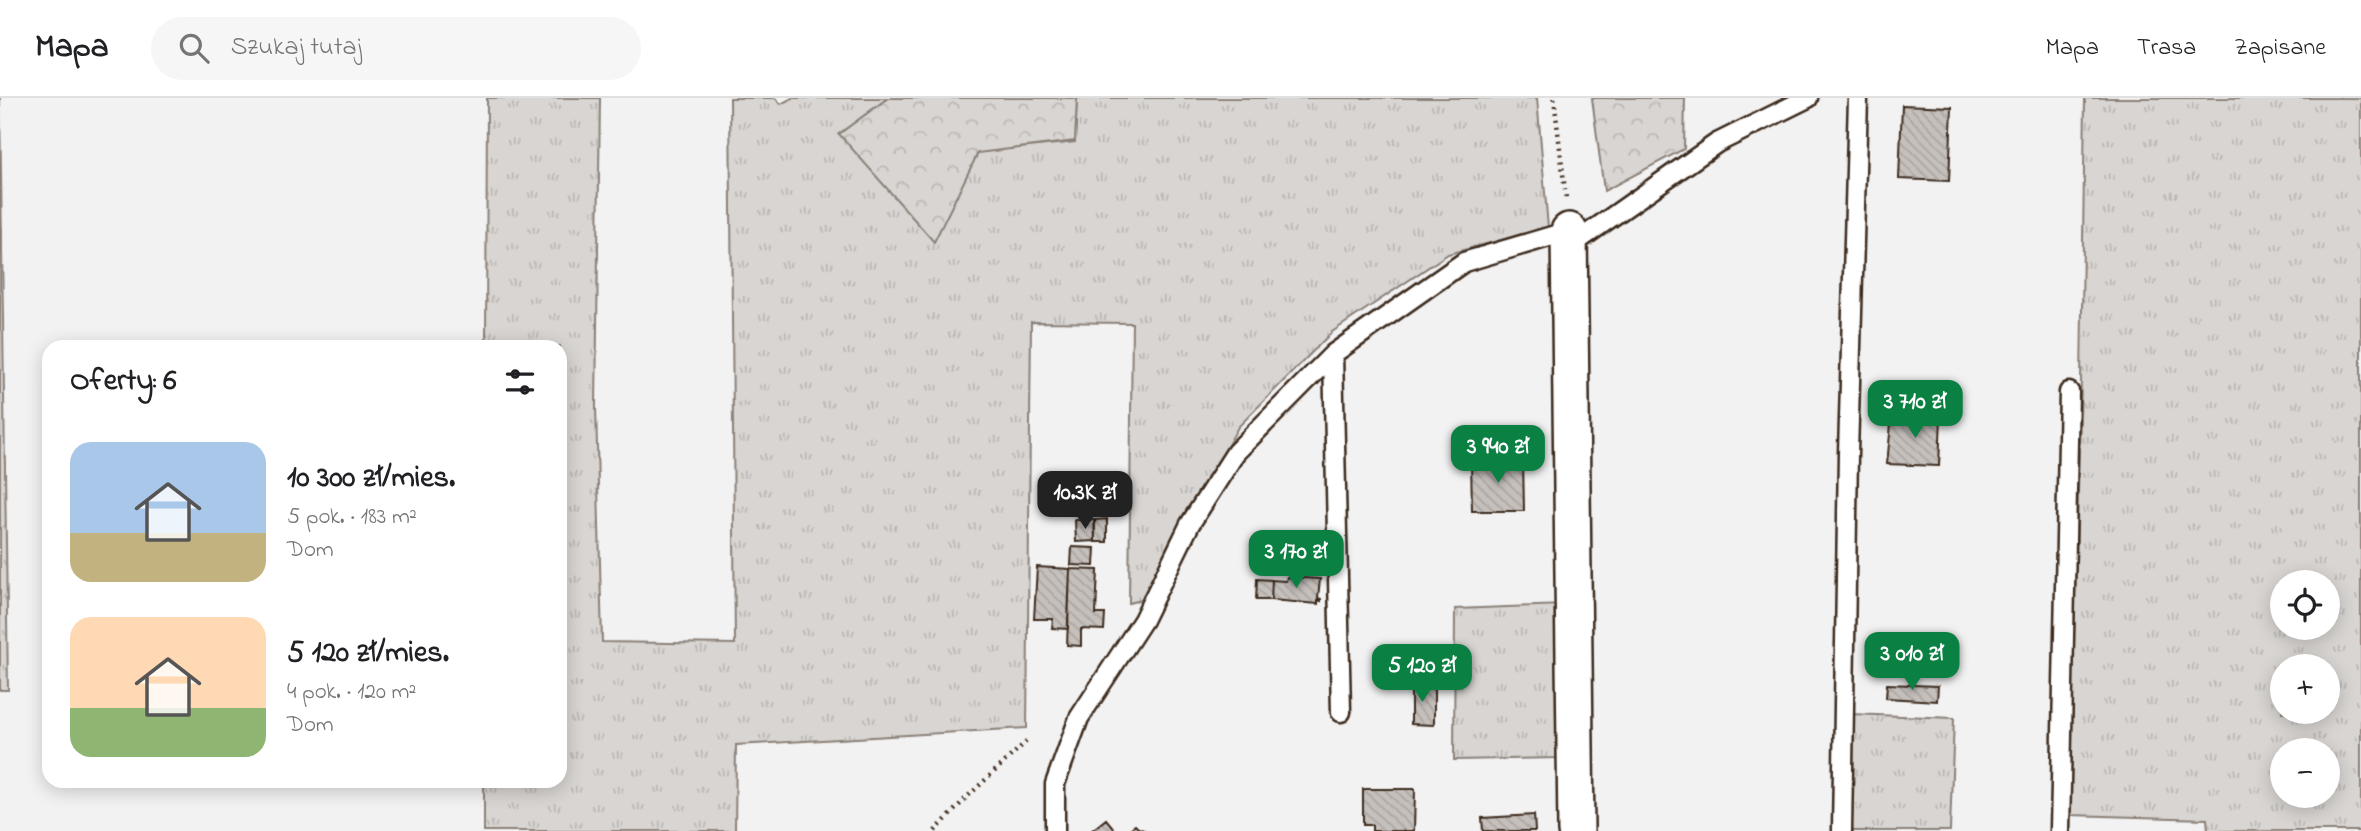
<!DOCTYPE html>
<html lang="pl">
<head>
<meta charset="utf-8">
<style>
  body { margin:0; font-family:"Indie Flower",sans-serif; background:#f6f6f6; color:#202124; height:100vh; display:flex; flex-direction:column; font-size:26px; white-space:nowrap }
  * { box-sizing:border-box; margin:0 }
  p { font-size:23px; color:#757577 }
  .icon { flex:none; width:38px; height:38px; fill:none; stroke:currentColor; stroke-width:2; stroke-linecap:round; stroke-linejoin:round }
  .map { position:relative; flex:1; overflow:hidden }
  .side { position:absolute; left:42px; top:242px; width:525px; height:448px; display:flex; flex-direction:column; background:#fff; border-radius:21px; box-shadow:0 4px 18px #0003 }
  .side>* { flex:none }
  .tools { position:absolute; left:2270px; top:472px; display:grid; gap:14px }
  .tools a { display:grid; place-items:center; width:70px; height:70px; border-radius:50%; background:#fff; box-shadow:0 4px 18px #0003; font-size:35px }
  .price { position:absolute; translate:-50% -60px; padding:0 16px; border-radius:14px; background:#0b8043; color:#fff; font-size:23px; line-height:46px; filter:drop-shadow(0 2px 4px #0008) }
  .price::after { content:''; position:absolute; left:50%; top:42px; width:21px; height:16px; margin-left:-10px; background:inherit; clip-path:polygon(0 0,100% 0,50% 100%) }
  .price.active { background:#222; color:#fff }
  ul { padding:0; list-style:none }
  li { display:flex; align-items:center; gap:21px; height:175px; padding:0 28px }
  li span { display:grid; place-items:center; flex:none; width:196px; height:140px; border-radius:21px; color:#555 }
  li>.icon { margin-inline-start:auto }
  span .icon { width:84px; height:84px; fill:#fffc; stroke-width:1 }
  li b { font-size:30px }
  h2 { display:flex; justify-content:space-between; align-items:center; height:84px; padding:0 28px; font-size:30px }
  header { display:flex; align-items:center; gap:42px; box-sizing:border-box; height:98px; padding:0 35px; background:#fff; border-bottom:2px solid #e0e0e0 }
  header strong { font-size:33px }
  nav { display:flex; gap:38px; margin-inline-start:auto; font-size:24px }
  .search { width:490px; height:63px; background:#f6f6f6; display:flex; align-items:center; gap:18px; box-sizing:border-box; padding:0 24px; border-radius:38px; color:#757577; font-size:26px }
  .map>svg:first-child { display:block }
</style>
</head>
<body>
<header>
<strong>Mapa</strong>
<div class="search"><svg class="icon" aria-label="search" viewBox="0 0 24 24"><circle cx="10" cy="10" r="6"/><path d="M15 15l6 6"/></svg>Szukaj tutaj</div>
<nav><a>Mapa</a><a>Trasa</a><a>Zapisane</a></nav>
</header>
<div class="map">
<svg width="2361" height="733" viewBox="0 0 2361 733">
  <defs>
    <pattern id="grass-tufts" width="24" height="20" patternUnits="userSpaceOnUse" patternTransform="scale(1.75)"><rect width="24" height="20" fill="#d8d5d2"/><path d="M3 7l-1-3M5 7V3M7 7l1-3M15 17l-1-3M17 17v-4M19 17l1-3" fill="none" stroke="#bab7b4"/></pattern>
    <pattern id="forest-crowns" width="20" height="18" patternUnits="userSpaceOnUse" patternTransform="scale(1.75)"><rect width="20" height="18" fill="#d8d5d2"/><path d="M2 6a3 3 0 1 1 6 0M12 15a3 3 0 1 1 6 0" fill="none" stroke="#bab7b4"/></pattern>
    <pattern id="building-back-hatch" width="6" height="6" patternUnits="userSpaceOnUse" patternTransform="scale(1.75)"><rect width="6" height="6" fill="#c6c0bd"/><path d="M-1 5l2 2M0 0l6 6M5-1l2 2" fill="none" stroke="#aba5a2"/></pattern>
  </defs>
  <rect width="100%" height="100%" fill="#f3f2f2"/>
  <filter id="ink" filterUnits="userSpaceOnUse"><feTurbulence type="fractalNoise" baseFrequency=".0143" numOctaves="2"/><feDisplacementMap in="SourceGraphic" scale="14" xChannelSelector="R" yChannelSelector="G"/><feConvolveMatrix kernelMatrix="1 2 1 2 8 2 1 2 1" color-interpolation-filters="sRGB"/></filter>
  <g filter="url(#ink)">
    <path fill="url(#grass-tufts)" stroke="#8a8078" stroke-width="2" fill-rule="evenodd" d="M0,0l8,592h-8z
      M487,0h113l-4,308 6,236 133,2 -5,-546h45l6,6 11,-6h96l-49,36 139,18 97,-10 2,-44h460l11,130 -100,26 -116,78 -94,95 -97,173 -12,3 3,-280 -101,-1 -4,406 -291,17 -1,86h-251v-50l76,-1v-434h-74z
      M2085,0h276v733h-153l-1,-12 -138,-4 12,-433zM2282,485h46v45h-46zM2282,569h46v45h-46zM2282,653h46v45h-46z
      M1564,507v153l-110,2 1,-151z
      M1850,616l104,4 -4,113h-102z"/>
    <path fill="url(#forest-crowns)" stroke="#8a8078" stroke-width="2" d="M888,0h189l-2,43 -97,12 -44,89 -95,-108z
      M1592,0h93l-1,51 -80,42z"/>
    <path fill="url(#building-back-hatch)" stroke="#3b2a1e" stroke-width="2" d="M1902,7l50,2 -3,74 -50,-2z
      M1910,315l31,3 -2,50 -52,-2 5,-50 15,1z
      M1523,360l1,53h-52l-1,-52z
      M1107,421v23h-12v-22z
      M1075,422h19l1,21 -19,1z
      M1072,449l23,1 -1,18 -23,-1z
      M1037,469l33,2 -2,60 -16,-1 1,-9h-19z
      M1070,471l28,1 -2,44h9l-1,16 -23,-1v17l-14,-1z
      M1287,479l33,2 -2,19 3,1v2l-3,-1v4l-47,-4 1,-20 14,1z
      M1257,481l15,1 -1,20h-15z
      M1411,585l23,1v41l-23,-1z
      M1887,586l51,2 -1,15 -51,-3z
      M1363,691h52l-1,42h-42v-6h-9z
      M1534,717l1,16h-52l-1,-13z
      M1106,721l10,12h-25z
      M1135,727l3,3 8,3h-19z"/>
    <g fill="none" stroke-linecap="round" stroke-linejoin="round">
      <defs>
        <path id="service" d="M1569,149l148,-104 91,-45
          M1333,256l8,358
          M1055,733v-47l24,-66 64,-98 47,-96 46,-72 97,-98 131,-92 105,-31
          M1842,733l6,-377 10,-356
          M2060,733l9,-439"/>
        <path id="minor" d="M1569,133l7,600"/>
      </defs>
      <use href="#service" stroke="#3b2a1e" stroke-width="23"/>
      <use href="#minor" stroke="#3b2a1e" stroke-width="40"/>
      <path stroke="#3b2a1e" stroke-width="4.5" stroke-dasharray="2 5" stroke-linecap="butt" d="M1554,0l12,101
        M935,733l32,-34 61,-57"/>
      <use href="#service" stroke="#fff" stroke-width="18"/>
      <use href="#minor" stroke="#fff" stroke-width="35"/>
    </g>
  </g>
</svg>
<div class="tools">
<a><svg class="icon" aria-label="locate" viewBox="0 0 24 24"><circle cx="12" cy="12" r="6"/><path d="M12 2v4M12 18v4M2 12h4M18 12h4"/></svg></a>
<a>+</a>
<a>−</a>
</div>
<b class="price" style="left:1915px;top:342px">3 710 zł</b>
<b class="price" style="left:1498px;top:387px">3 940 zł</b>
<b class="price active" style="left:1085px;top:433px">10.3K zł</b>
<b class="price" style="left:1296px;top:492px">3 170 zł</b>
<b class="price" style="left:1912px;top:594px">3 010 zł</b>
<b class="price" style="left:1422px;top:606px">5 120 zł</b>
<section class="side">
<h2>Oferty: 6<svg class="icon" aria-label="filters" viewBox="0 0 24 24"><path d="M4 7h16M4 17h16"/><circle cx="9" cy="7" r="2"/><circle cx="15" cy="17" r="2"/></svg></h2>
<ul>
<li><span style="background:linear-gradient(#a9c7e8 65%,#c2b280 0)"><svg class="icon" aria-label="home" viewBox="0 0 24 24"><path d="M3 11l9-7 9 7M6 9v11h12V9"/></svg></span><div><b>10 300 zł/mies.</b><p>5 pok. · 183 m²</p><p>Dom</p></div></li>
<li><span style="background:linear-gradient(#ffd9b3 65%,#8fb573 0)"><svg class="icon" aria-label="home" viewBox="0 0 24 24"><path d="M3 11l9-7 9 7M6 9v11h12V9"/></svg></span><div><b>5 120 zł/mies.</b><p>4 pok. · 120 m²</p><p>Dom</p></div></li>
</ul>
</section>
</div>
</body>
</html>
